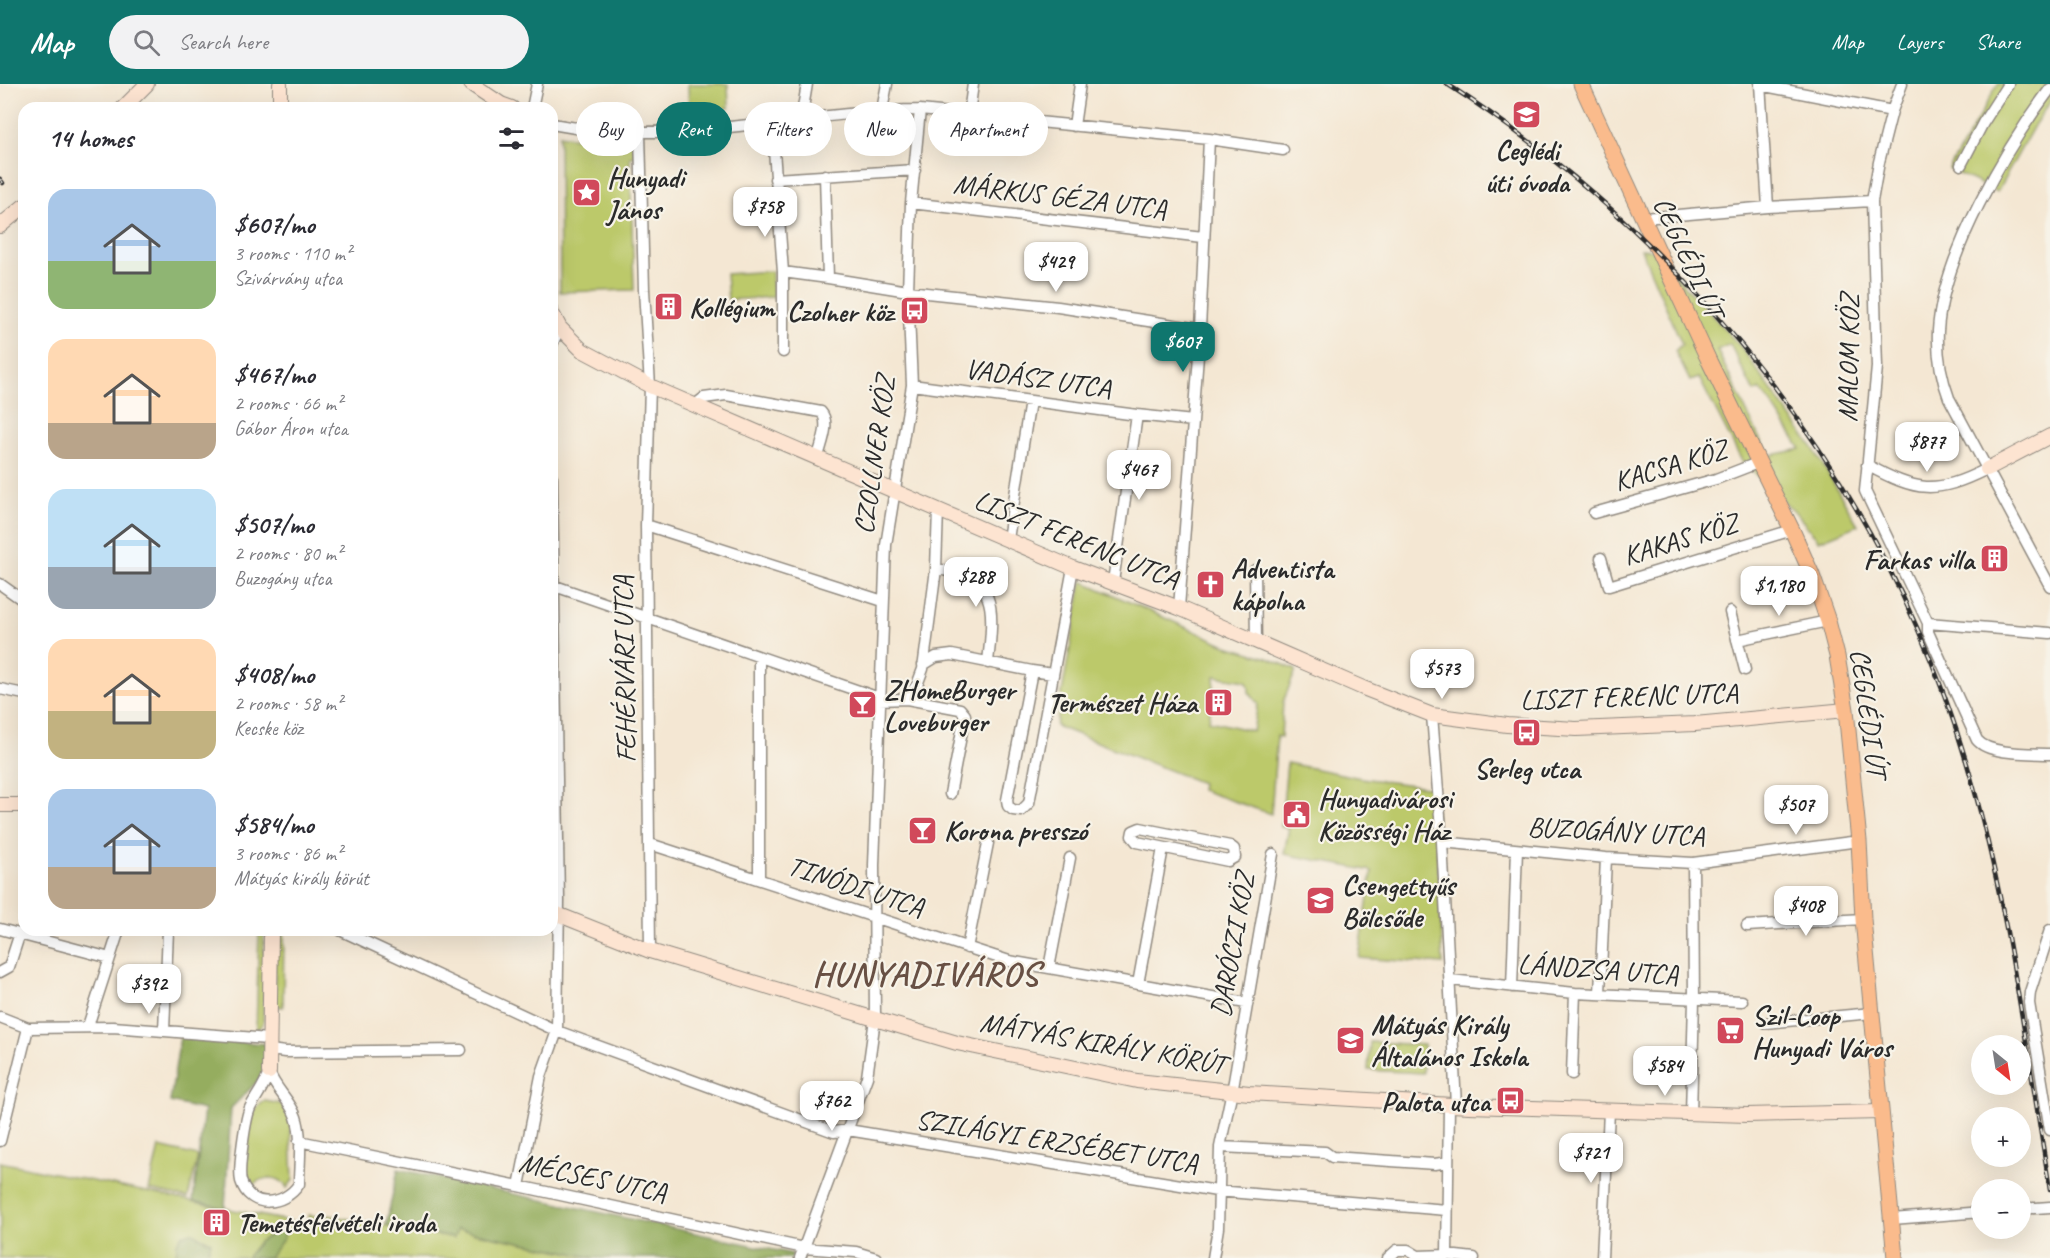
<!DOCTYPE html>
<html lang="en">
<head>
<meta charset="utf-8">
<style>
  body { margin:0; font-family:Caveat,sans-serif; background:#f2f2f3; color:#2b2b33; height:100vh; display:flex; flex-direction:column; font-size:22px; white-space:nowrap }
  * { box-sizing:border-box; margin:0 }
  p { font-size:20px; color:#7c7c81 }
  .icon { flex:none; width:33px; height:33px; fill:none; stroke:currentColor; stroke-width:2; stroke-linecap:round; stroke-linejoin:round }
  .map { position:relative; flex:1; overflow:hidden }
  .drawer { position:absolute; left:18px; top:18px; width:540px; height:834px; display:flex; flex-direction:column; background:#fff; border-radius:18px; box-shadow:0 6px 24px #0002 }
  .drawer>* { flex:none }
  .hud { position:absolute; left:576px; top:18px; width:570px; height:54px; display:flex; gap:12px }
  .needle { width:39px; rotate:150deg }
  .tools { position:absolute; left:1971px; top:951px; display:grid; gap:12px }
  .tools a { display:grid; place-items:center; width:60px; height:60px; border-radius:50%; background:#fff; box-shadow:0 6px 24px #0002; font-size:30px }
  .price { position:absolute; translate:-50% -51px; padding:0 14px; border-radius:12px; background:#fff; color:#222; font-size:20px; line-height:39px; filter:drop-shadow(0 2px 3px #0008) }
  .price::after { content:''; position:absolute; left:50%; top:36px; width:18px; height:14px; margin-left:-9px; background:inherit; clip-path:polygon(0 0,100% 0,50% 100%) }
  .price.current { background:#0f766e; color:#fff }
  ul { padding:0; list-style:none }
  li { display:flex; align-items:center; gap:18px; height:150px; padding:0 30px }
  li span { display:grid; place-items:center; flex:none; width:168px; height:120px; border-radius:18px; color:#555 }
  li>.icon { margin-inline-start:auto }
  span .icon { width:72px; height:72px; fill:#fffc; stroke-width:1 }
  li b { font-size:26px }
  h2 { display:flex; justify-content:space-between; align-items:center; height:72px; padding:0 30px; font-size:26px }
  .pill { padding:0 21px; border-radius:27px; background:#fff; box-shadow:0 6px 24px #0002; font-size:21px; line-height:54px }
  .pill.current { background:#0f766e; color:#fff }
  header { display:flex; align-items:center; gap:36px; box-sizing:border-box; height:84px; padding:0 30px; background:#0f766e; color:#fff }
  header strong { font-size:28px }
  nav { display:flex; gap:33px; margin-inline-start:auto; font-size:21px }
  .search { width:420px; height:54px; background:#f2f2f3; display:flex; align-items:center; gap:15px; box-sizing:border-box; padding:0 21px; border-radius:33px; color:#7c7c81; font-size:22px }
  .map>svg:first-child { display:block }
</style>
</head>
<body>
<header>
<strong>Map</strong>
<div class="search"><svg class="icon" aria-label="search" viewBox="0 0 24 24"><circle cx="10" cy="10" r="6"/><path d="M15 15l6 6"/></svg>Search here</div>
<nav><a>Map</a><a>Layers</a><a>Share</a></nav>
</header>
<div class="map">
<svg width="2050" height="1174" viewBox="0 0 2050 1174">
  <rect width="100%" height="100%" fill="#f7f3e8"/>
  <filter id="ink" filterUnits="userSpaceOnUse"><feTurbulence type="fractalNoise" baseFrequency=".0167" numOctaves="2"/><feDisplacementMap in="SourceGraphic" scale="12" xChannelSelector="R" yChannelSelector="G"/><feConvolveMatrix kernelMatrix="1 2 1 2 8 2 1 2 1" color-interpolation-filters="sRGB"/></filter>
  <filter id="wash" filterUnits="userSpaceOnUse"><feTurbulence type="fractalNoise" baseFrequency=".008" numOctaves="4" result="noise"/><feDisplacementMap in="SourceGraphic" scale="24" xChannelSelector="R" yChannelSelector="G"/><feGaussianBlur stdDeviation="1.35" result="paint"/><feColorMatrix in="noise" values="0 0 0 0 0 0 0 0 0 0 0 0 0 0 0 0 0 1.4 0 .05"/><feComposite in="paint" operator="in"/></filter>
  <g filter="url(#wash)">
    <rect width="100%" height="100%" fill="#f4e7d3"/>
    <path fill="#bcc96b" stroke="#747a4b" stroke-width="1.5" fill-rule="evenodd" d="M688,0h40l1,24 -40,1z
      M1998,0h52v18l-15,22 -38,68 -48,-23z
      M559,51l43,7h38v14l-10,1 4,133 -74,2z
      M1641,165l11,1 88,96 73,102 45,77 -39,16 -23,-28 -53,-50 -44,-85 -9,3 -15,-30 7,-7zM1730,260l24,48 6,-3 13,17 28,43 -33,7 -51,-106z
      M772,187l1,26 -45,3 -2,-26z
      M1082,497l148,66 38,11 28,12 -13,32 -2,35 -4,-1 -6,78 -70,-24 1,-7 -146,-57zM1215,592l31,5 3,5v6l9,12 -5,27 -44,-10z
      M1287,679l74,15 73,10 9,176 -84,-6 13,-87 -88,-17 5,-26 -8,-1z
      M259,846h5l-1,94 -7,7z
      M276,846h8l-1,77 -9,-1z
      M1370,958l54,3 -1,28 -55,-3z
      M265,1017l16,3 9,11 3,65 -6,8c-8,-15 -27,-11 -36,-1l-7,-10 7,-59 4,-10z
      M159,1063l39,9 -10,42 -39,-8z
      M0,1078l307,63 2,-10 11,2 1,-3 133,24 2,-9 140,29h-596z"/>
    <path fill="#95ad5f" stroke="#606c45" stroke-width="1.5" d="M180,953l86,7v29l-35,35 -6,100 -32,-7 11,-91 -34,-8z
      M398,1085l395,85 -2,4h-195l-139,-29 -3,9 -68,-13z
      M281,1144l4,4 -1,6 -15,20h-23l13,-16z
      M191,1148l20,10 -5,16h-30l1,-15 5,-8z"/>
  </g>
  <g filter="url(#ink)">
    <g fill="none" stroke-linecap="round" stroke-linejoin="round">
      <defs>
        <path id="street" d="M1760,0l8,123
          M1902,0l-10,27 -13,51 -7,39 5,166 -12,124 63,132v9l49,108c12,15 54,13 73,14
          M1760,1l132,26
          M2050,5c-44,59 -108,168 -112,242 -1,23 3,46 11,67l101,188
          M532,24l5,-24
          M882,26l5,-26
          M969,29l4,-29
          M801,36l6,-36
          M772,39l11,149v80
          M552,40c121,24 246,-13 368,-14l289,29 74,11
          M1074,42l6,-42
          M640,49l4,157 6,96 -4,139 4,426
          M1961,81l22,-42 25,-39
          M825,91l3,103
          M775,95l140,-9
          M911,119l292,34
          M1644,134l124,-11 104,-6
          M783,188l45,6 80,13 150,16 142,22
          M552,260l8,-16 -6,-1
          M912,301l225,30 56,6
          M695,321l9,-7 22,-3 95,17c10,11 0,32 -3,45
          M1867,381c50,27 68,30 120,4
          M1594,429l122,-34 44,-17
          M646,441l237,76
          M1008,455l22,-138
          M1601,474l8,28 183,-56
          M936,485c10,2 23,2 32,7 33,16 22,59 20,87
          M1255,486l1,71
          M1113,498l24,-167
          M0,500l24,17
          M552,501l327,113
          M1179,524l21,-279 9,-190
          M1730,528l15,58
          M1928,539l122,10
          M1737,556l91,-19
          M759,574v221
          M923,581l13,-8 16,-2 80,16
          M1053,590l-21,-3 -25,129 1,6 5,4 8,1 8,-8 44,-235
          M0,605l24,5
          M907,615l10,-14 6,-16 13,-100 2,-60
          M879,616l28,-1 53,10 5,6 -15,79
          M1432,631l10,127 14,263
          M1140,744l90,18 4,3 1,8 -7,4 -91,-19 -5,-6 1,-5z
          M1442,758l164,16 87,5 166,-22
          M650,760l359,117 237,42
          M1747,842l116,-7
          M0,845l110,29
          M340,846l217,101 277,101 14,-2 369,61 230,19
          M2050,846l-20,62 -1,11 21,127
          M967,864l21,-105
          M1049,884l21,-110
          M0,888l9,-5 11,-34
          M1450,896l125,13 167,8
          M1138,900l25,-136
          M1512,903l5,-137
          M1600,909l6,-135
          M0,933l28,11 85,-1 155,12
          M1765,939l107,-10
          M88,942l31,-96
          M164,947l4,-101
          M270,966l15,2 176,-2
          M269,988c6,17 21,28 27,45 7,20 3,47 3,67 -14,22 -49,26 -58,-3 -3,-11 4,-61 9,-73 6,-12 15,-22 19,-36z
          M1572,990l3,-81
          M1691,1030l3,-114 -1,-137
          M0,1057l28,-113
          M299,1057l220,45 285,62 52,4 20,6
          M1220,1063l105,5 7,5 103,7 13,-2
          M519,1102l22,-110 16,-45 2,-130 -7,-424
          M2020,1125l30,-2
          M1892,1135l90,-7
          M1447,1171l2,-150
          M800,1174l67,-181 8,-58 -1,-154 12,-320 26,-160 -4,-94 3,-88 9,-93
          M1213,1174l5,-30 2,-81 14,-66 39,-227
          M1388,1174l9,-8h11l10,6 29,-1 27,3
          M1602,1174l7,-147"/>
        <path id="secondary" d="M471,0l30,20 11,4
          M123,24l24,-24
          M280,24v-24
          M0,142l24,-20
          M552,229l8,15 22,22 68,36 423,182 106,40 184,80 69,27 75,10 69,4 119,-5 151,-14
          M1987,385l63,-33
          M0,721h24
          M552,828l98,39 225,68 82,24 180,38 112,12 220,13 278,9 134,-3
          M269,988l2,-142"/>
        <path id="primary" d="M1581,0l129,279 82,167 20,45 16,46 9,35 9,54 13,131 4,78 32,339"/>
      </defs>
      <use href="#street" stroke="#90897f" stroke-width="13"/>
      <use href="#secondary" stroke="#90897f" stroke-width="16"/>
      <use href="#primary" stroke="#90897f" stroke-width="17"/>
      <use href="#street" stroke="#fff" stroke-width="10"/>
      <use href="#secondary" stroke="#fde4d1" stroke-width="14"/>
      <use href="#primary" stroke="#fabb8c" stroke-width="15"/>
      <defs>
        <path id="rail" d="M1447,0c245,158 437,399 520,680 41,138 59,283 83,425
          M0,95l3,4"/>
      </defs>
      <use href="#rail" stroke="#2b2b2b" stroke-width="4.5"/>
      <use href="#rail" stroke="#f7f3e8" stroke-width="2" stroke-dasharray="7" stroke-linecap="butt"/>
    </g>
  </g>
  <defs>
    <symbol id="school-square" viewBox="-11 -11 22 22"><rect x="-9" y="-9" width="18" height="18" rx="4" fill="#d1495b" stroke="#f7f3e8"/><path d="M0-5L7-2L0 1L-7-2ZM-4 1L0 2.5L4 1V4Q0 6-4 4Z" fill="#fff"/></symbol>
    <symbol id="sight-square" viewBox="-11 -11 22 22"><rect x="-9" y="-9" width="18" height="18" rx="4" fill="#d1495b" stroke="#f7f3e8"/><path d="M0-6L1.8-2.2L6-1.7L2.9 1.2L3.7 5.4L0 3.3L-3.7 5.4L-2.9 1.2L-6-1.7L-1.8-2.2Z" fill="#fff"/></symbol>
    <symbol id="building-square" viewBox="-11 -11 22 22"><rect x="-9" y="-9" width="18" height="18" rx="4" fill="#d1495b" stroke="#f7f3e8"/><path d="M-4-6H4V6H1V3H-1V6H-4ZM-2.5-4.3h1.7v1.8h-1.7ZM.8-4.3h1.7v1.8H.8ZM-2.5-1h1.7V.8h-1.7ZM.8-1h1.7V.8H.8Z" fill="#fff"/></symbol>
    <symbol id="bus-square" viewBox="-11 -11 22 22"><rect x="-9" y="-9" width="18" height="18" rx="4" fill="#d1495b" stroke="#f7f3e8"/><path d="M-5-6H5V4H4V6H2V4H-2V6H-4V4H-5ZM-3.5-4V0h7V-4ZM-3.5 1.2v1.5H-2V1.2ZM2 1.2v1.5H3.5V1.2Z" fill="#fff"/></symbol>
    <symbol id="church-square" viewBox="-11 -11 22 22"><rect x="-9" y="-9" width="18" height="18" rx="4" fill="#d1495b" stroke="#f7f3e8"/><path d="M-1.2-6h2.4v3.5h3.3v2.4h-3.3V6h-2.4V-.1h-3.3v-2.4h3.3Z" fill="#fff"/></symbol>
    <symbol id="bar-square" viewBox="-11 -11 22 22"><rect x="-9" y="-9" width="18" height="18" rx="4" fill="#d1495b" stroke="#f7f3e8"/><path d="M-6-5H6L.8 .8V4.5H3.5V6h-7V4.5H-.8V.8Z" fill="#fff"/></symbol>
    <symbol id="civic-square" viewBox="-11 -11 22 22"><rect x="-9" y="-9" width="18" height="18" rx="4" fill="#d1495b" stroke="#f7f3e8"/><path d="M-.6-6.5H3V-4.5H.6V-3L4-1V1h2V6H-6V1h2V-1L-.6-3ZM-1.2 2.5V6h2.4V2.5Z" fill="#fff"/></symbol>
    <symbol id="supermarket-square" viewBox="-11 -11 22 22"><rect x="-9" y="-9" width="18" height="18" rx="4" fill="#d1495b" stroke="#f7f3e8"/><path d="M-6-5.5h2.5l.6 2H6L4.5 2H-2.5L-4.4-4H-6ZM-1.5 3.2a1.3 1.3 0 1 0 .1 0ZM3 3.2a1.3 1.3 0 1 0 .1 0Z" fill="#fff"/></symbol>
  </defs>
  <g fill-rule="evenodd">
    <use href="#school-square" x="1510" y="14" width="33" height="33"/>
    <use href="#sight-square" x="570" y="92" width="33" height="33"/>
    <use href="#building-square" x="652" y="206" width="33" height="33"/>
    <use href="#bus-square" x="898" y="210" width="33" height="33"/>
    <use href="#building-square" x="1978" y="458" width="33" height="33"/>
    <use href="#church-square" x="1194" y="484" width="33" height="33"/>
    <use href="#building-square" x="1202" y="602" width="33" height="33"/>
    <use href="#bar-square" x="846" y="604" width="33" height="33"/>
    <use href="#bus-square" x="1510" y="632" width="33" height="33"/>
    <use href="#civic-square" x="1280" y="714" width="33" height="33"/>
    <use href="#bar-square" x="906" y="730" width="33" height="33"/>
    <use href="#school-square" x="1304" y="800" width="33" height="33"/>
    <use href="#supermarket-square" x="1714" y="930" width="33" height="33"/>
    <use href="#school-square" x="1334" y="940" width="33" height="33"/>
    <use href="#bus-square" x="1494" y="1000" width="33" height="33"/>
    <use href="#building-square" x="200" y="1122" width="33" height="33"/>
  </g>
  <g text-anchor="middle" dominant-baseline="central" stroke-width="4.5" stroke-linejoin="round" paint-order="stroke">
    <g font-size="28" font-weight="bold" fill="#2b2b2b" stroke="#f7f3e8" text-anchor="start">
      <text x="1527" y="66" text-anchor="middle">Ceglédi<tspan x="1527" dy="32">úti óvoda</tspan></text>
      <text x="607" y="93">Hunyadi<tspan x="607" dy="32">János</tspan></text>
      <text x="689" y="223">Kollégium</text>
      <text x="893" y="227" text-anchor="end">Czolner köz</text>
      <text x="1974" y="475" text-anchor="end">Farkas villa</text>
      <text x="1231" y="484">Adventista<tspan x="1231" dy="32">kápolna</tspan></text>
      <text x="884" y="605">ZHomeBurger<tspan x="884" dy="32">Loveburger</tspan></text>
      <text x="1197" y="618" text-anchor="end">Természet Háza</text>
      <text x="1527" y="684" text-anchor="middle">Serleg utca</text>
      <text x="1318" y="714">Hunyadivárosi<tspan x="1318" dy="32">Közösségi Ház</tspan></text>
      <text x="944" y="746">Korona presszó</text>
      <text x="1342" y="801">Csengettyűs<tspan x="1342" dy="32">Bölcsőde</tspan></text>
      <text x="1752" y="931">Szil-Coop<tspan x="1752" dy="32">Hunyadi Város</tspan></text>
      <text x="1371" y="940">Mátyás Király<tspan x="1371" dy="32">Általános Iskola</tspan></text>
      <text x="1490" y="1017" text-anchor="end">Palota utca</text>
      <text x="237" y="1138">Temetésfelvételi iroda</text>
    </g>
    <g font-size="28" fill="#2b2b2b" stroke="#f7f3e8">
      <text transform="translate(1060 112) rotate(7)">MÁRKUS GÉZA UTCA</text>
      <text transform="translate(1689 173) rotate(65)">CEGLÉDI ÚT</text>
      <text transform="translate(1848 274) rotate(-89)">MALOM KÖZ</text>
      <text transform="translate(1038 294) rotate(8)">VADÁSZ UTCA</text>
      <text transform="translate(874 371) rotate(-82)">CZOLLNER KÖZ</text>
      <text transform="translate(1670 381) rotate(-17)">KACSA KÖZ</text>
      <text transform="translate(1077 455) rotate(22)">LISZT FERENC UTCA</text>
      <text transform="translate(1680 455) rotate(-17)">KAKAS KÖZ</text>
      <text transform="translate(624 585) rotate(-91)">FEHÉRVÁRI UTCA</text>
      <text transform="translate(1629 612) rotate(-2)">LISZT FERENC UTCA</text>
      <text transform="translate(1869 629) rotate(82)">CEGLÉDI ÚT</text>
      <text transform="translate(1616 747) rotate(3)">BUZOGÁNY UTCA</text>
      <text transform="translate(856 802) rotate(18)">TINÓDI UTCA</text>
      <text transform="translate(1232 861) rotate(-80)">DARÓCZI KÖZ</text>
      <text transform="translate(1598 885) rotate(4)">LÁNDZSA UTCA</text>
      <text transform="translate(1103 959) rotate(10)">MÁTYÁS KIRÁLY KÖRÚT</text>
      <text transform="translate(1057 1057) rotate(9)">SZILÁGYI ERZSÉBET UTCA</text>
      <text transform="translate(593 1093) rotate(12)">MÉCSES UTCA</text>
    </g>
    <g font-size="34" font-weight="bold" letter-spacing="1.5" fill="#685044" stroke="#f7f3e8">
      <text x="926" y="889">HUNYADIVÁROS</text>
    </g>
  </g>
</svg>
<div class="tools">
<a><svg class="needle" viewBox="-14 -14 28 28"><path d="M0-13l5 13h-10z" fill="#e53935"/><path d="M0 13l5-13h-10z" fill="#7c7c81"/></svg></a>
<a>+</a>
<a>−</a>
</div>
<b class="price" style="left:765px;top:154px">$758</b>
<b class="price" style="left:1056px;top:209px">$429</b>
<b class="price current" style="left:1183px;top:289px">$607</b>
<b class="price" style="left:1927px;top:389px">$877</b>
<b class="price" style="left:1139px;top:417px">$467</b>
<b class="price" style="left:976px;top:524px">$288</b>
<b class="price" style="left:1779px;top:533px">$1,180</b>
<b class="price" style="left:1442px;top:616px">$573</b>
<b class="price" style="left:1796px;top:752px">$507</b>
<b class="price" style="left:1806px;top:853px">$408</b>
<b class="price" style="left:149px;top:931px">$392</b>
<b class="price" style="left:1665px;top:1013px">$584</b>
<b class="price" style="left:832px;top:1048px">$762</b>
<b class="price" style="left:1591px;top:1100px">$721</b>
<div class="hud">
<a class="pill">Buy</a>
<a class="pill current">Rent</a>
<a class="pill">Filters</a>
<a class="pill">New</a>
<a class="pill">Apartment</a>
</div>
<section class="drawer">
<h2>14 homes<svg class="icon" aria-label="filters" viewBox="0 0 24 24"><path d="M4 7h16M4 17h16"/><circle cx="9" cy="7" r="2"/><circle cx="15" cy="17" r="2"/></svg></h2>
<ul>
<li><span style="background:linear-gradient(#a9c7e8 60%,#8fb573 0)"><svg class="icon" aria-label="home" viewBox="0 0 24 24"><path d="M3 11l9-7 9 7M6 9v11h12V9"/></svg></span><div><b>$607/mo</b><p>3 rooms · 110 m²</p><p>Szivárvány utca</p></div></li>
<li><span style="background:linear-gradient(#ffd9b3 70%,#b9a48a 0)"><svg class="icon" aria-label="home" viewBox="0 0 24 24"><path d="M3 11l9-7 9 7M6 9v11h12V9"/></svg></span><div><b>$467/mo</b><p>2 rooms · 66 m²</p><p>Gábor Áron utca</p></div></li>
<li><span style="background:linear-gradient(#bfe0f5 65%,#9aa5b1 0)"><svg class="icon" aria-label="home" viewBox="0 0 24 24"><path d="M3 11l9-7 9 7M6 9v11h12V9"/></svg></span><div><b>$507/mo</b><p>2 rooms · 80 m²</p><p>Buzogány utca</p></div></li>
<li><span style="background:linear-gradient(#ffd9b3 60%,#c2b280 0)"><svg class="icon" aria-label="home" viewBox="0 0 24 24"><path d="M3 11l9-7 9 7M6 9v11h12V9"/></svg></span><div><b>$408/mo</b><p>2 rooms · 58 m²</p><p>Kecske köz</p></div></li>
<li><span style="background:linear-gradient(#a9c7e8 65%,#b9a48a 0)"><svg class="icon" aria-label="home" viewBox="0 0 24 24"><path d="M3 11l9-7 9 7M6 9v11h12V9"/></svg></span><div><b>$584/mo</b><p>3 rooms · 86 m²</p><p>Mátyás király körút</p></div></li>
</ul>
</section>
</div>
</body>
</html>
